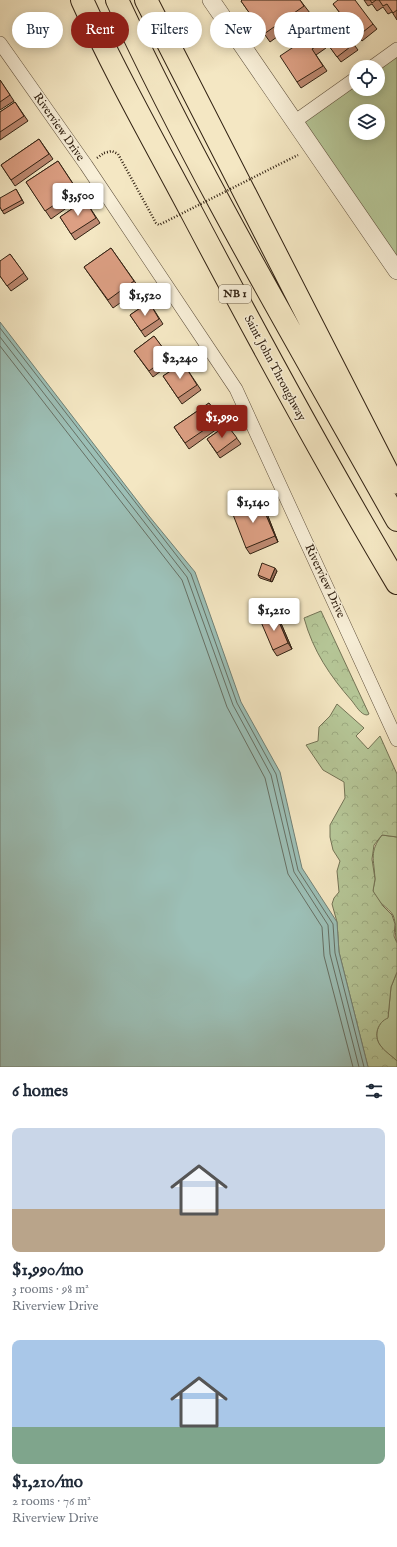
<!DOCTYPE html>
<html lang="en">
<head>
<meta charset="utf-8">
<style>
  body { margin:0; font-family:"IM FELL English",serif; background:#f6f6f7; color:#1f2937; height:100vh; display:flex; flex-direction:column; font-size:15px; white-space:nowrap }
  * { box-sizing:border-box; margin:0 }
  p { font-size:13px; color:#747a83 }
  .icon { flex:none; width:22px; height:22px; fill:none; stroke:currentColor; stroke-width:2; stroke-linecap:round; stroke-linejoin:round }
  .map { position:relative; height:1067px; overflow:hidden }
  .side { display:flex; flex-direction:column; background:#fff; flex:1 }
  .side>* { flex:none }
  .guide { position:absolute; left:12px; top:12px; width:373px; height:36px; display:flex; gap:8px }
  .buttons { position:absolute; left:349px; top:60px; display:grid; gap:8px }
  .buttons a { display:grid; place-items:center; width:36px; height:36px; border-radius:50%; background:#fff; box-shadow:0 2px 10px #0003; font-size:20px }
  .price { position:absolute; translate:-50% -34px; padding:0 9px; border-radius:4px; background:#fff; color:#222; font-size:13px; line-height:26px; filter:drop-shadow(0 1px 2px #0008) }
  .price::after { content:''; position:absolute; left:50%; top:24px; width:12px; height:9px; margin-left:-6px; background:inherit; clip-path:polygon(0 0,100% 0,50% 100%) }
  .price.selected { background:#8f2418; color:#fff }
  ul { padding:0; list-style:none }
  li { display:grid; align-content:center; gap:8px; height:212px; padding:0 12px }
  li span { display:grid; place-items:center; height:124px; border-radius:8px; color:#555 }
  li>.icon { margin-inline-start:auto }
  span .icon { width:72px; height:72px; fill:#fffc; stroke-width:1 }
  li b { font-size:17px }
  h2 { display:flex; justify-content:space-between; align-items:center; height:48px; padding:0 12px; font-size:17px }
  .tag { padding:0 14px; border-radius:18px; background:#fff; box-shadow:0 2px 10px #0003; font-size:14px; line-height:36px }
  .tag.selected { background:#8f2418; color:#fff }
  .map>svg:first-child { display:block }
</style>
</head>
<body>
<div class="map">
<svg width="397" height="1067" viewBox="0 0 397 1067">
  <defs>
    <pattern id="forest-crowns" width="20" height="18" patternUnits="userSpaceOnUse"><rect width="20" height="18" fill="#b6c798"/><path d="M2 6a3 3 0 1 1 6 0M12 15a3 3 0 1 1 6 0" fill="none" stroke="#9dab82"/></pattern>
  </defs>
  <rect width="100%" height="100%" fill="#f4e7c3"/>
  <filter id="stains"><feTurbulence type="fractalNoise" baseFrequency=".005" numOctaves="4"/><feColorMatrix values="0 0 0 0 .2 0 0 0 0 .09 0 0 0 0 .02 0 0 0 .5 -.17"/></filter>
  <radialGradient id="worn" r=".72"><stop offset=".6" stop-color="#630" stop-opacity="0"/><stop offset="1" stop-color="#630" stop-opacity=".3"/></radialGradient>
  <path fill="#b6c798" stroke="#747456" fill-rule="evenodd" d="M397,49v222l-103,-149 62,-44v11h22v-22zM356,111h22v22h-22z
    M382,835l15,2v106c-3,-9 0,-19 -4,-28 -5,-8 -17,-13 -20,-24 0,-4 2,-8 2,-12 -1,-20 -6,-27 7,-44z
    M397,972v89c-5,-5 -14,-10 -17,-16 -7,-10 -2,-23 8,-28l3,-30z"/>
  <path fill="url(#forest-crowns)" stroke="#747456" d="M321,611l48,103 -2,1c-6,0 -11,-9 -15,-14 -22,-25 -39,-50 -48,-83z
    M337,704l27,24 -8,8 12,13 12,-13 17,38v63l-15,-2 -8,10 -2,14 3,20 -2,12 10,15 9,9 3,9 -1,12 3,7v29l-6,15 -3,31c-10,4 -15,17 -8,27 4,6 12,11 17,16v6h-29l-29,-115 -2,-30 -5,-18 2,-6 5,-6 -2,-21 3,-10 -7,-11 -3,-13v-12l15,-27 -1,-16 -21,-12 -17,-25 12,-4 1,-14 11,-11z"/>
  <path fill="#9cbfb6" stroke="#728075" d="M0,322l149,194 46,56 46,130 39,70 22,96 35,54 2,30 29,115h-368z"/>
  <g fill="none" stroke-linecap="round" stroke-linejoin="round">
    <path stroke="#677064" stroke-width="1" d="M0,328l191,246 46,129 39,71 22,96 35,54 2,29 29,114
      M0,337l187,240 46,128 38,70 23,97 34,53 2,29 29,113
      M0,346l182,234 45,127 38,71 23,96 34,53 2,29 29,111"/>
    <defs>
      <path id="minor" d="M0,43l86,122 150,224 161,351
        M372,67l25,-18
        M294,122l62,-44"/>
      <path id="tertiary" d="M211,0l186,271"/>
      <path id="motorway" d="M82,0c33,73 73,143 110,213 66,125 133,249 205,370
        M117,0c83,178 184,348 280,520
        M146,0l247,483"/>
    </defs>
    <use href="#minor" stroke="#62533f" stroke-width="14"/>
    <use href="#tertiary" stroke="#62533f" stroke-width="18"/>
    <use href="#motorway" stroke="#322213" stroke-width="24"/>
    <path stroke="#322213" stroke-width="2.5" stroke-dasharray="1 2" stroke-linecap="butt" d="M97,158l7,-5
      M284,162l14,-7"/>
    <use href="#minor" stroke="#f8efd8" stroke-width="13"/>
    <use href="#tertiary" stroke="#f8efd8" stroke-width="17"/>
    <use href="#motorway" stroke="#f4e7c3" stroke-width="22"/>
    <path stroke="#322213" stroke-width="2.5" stroke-dasharray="1 2" stroke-linecap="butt" d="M104,153l8,-2 6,3 38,69 3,2 125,-63"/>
  </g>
  <path fill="#bd8971" stroke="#322213" d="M300,0l10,13 -40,29 -29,-41z
    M364,0h33v20l-5,-8 -4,2 -5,-7 -6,4 -5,-7 -4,2z
    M333,4l40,20 4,5 -15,12z
    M310,20l19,6 7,-6 22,30 -17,12z
    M318,36l8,12 -10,7 11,16 -26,17 -4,-6z
    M0,80l14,21 -14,9z
    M15,102l13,19 -28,19v-28z
    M39,139l14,20 -38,27 -14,-21z
    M58,161l24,36 -31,22 -25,-37z
    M16,189l8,14 -20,11 -4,-7z
    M85,200l15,23 -25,17 -15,-23z
    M111,248l29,41 -27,19 -29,-41z
    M10,254l18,25 -17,12 -11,-15z
    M149,302l14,22 -18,13 -15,-22z
    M154,336l19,26 -20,15 -19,-26z
    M183,363l18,27 -19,14 -19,-28z
    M209,403l15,21 -35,25 -15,-22z
    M227,425l14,19 -21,14 -13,-19z
    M264,506l14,36 -28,12 -4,-6z
    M277,571l-5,11 -12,-4 -2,-3z
    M276,615l4,6 12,28 -15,7 -4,-6z"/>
  <path fill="#9a6f5c" stroke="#322213" d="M260,501l4,5 14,36 -3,-6z
    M275,568l2,3 -5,11 -2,-2z
    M276,615l4,6 12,28 -4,-6z"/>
  <path fill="#dc9f83" stroke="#322213" d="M242,0h58l4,6 -40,28 -23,-33z
    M338,0h17l18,24 -15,12 -25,-32z
    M370,0h6l-4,3z
    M379,0h18v10l-4,3 -6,-9 -4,2z
    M319,13l10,13 7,-6 18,24 -17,13 -27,-37z
    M314,30l8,13 -10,6 11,17 -26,16 -17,-26 18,-12 -1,-3z
    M0,80l10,15 -10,7z
    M15,102l9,14 -24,16v-20z
    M39,139l10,15 -38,26 -10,-15z
    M58,161l19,29 -32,21 -19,-29z
    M16,189l6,11 -20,11 -2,-4v-9z
    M85,200l11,18 -25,16 -11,-17z
    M111,248l23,33 -26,19 -24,-33z
    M10,254l14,19 -17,13 -7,-10v-15z
    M149,302l10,17 -18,12 -11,-16z
    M154,336l15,20 -20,15 -15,-20z
    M183,363l14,22 -19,13 -15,-22z
    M209,403l11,16 -35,24 -11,-16z
    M227,425l10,13 -20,15 -10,-14z
    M260,501l15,35 -29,12 -14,-36z
    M262,563l13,5 -5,12 -12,-5z
    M276,615l12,28 -15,7 -12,-28z"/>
  <g text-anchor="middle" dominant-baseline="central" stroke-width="3" stroke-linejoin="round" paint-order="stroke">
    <rect fill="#f8efd8" stroke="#6d604e" stroke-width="1" x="219" y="285" width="32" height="18" rx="3"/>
    <g font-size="11" font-weight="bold" fill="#322213">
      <text x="235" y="294">NB 1</text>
    </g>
    <g font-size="12" fill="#322213" stroke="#f8efd8">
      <text transform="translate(59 127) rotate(55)">Riverview Drive</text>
      <text transform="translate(275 368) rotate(62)">Saint John Throughway</text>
      <text transform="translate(325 581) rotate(65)">Riverview Drive</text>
    </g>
  </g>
  <rect width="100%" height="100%" filter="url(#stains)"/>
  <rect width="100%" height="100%" fill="url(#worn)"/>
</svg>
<div class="buttons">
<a><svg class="icon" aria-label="locate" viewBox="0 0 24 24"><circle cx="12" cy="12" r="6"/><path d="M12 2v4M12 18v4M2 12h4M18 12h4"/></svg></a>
<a><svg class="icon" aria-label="layers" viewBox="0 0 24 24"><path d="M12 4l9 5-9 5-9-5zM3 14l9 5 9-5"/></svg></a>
</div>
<b class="price" style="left:78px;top:217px">$3,500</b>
<b class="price" style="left:145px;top:317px">$1,520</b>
<b class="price" style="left:180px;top:380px">$2,240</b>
<b class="price selected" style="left:222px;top:439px">$1,990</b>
<b class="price" style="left:253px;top:524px">$1,140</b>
<b class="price" style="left:274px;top:632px">$1,210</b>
<div class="guide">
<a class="tag">Buy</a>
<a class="tag selected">Rent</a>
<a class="tag">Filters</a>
<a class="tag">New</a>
<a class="tag">Apartment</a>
</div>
</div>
<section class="side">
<h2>6 homes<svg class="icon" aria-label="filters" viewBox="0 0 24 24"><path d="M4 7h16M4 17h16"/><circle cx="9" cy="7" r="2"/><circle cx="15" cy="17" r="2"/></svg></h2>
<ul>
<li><span style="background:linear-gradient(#c9d6e8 65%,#b9a48a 0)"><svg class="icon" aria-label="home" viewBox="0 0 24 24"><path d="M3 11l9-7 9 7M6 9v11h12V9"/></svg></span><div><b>$1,990/mo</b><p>3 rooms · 98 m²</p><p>Riverview Drive</p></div></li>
<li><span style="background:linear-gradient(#a9c7e8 70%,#7fa58c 0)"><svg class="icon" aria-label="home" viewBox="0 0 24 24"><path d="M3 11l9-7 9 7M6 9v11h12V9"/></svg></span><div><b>$1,210/mo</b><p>2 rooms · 76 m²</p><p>Riverview Drive</p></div></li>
</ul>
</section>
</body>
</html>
